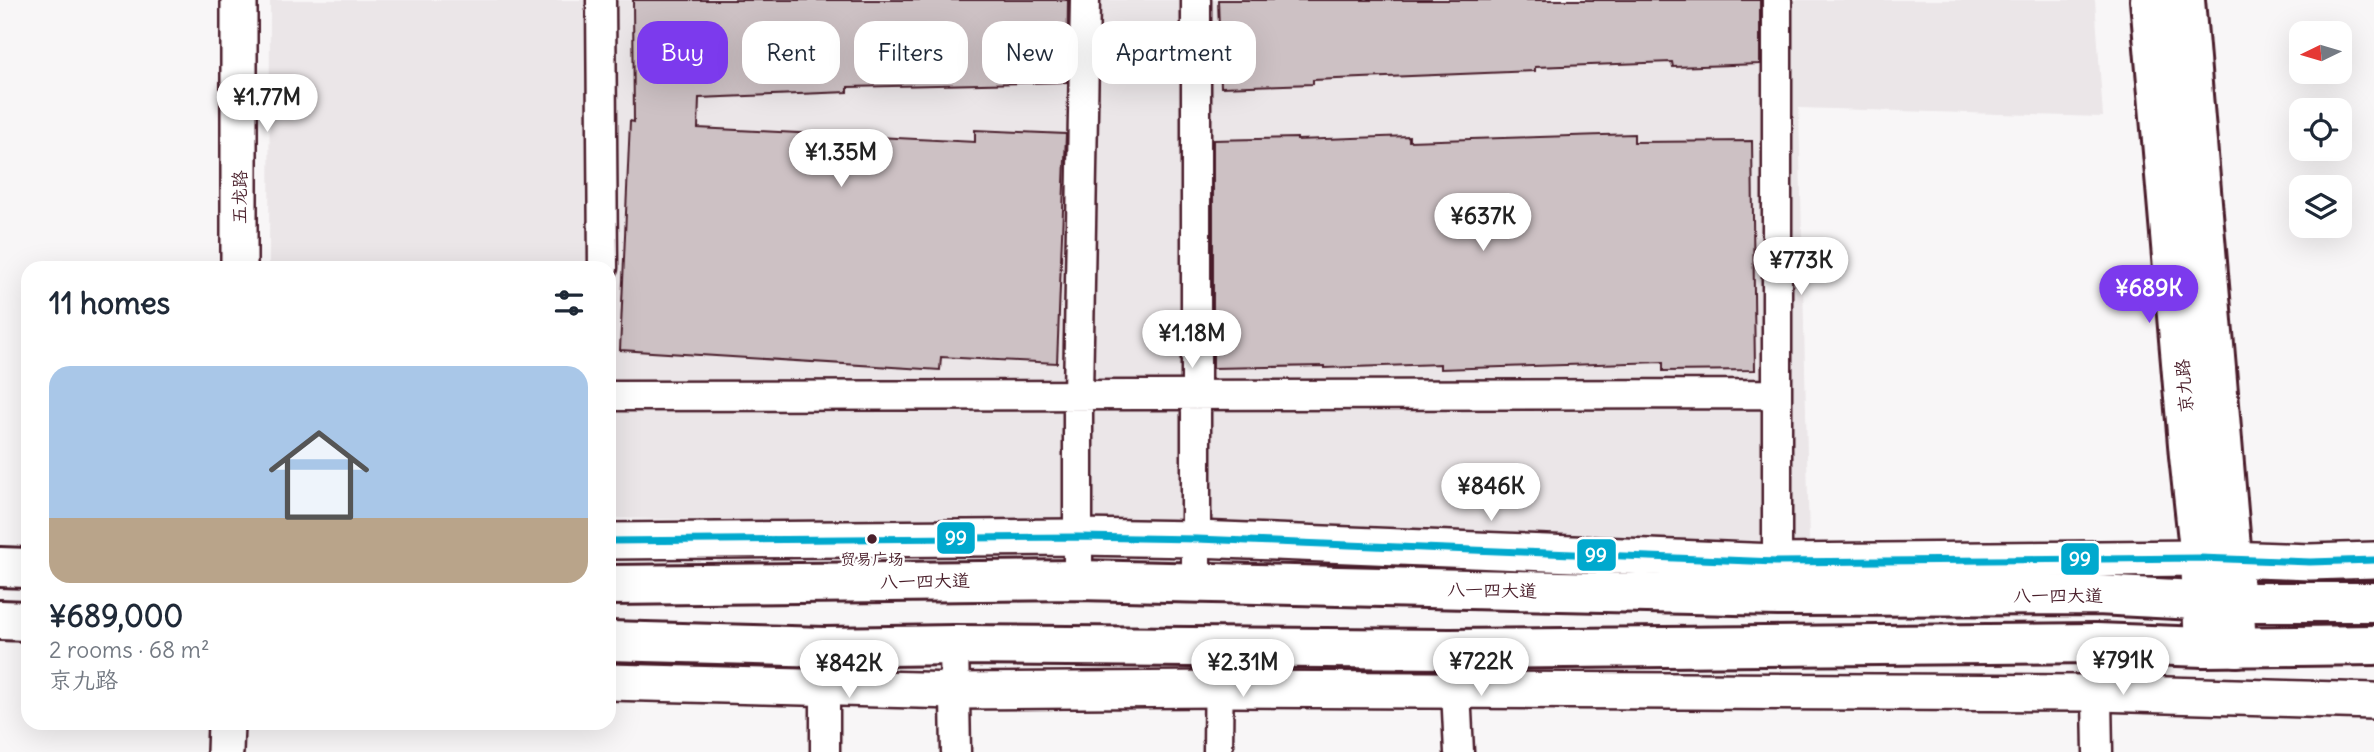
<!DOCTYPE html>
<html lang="en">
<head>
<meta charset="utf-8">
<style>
  body { margin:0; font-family:Delius,"LXGW WenKai TC",sans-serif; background:#f6f6f7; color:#1f2937; height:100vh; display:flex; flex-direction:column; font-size:26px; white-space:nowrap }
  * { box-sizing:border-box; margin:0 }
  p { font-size:23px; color:#747a83 }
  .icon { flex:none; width:38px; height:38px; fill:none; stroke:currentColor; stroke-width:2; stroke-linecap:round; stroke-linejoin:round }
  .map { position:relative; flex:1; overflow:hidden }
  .details { position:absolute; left:21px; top:261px; width:595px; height:469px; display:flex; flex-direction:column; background:#fff; border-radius:21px; box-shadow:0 7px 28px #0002 }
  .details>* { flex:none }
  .top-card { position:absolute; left:637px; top:21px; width:665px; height:63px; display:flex; gap:14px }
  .needle { width:46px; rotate:265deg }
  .fabs { position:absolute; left:2289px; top:21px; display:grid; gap:14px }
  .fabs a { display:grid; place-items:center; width:63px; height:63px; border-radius:14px; background:#fff; box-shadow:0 7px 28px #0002; font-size:35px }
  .price { position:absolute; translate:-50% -60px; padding:0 16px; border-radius:24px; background:#fff; color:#222; font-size:23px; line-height:46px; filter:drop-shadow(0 2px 4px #0008) }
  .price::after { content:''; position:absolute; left:50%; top:42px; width:21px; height:16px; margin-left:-10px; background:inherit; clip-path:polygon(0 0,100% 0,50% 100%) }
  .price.current { background:#7c3aed; color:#fff }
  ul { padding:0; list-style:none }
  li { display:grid; align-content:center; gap:14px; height:371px; padding:0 28px }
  li span { display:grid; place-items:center; height:217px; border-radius:21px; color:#555 }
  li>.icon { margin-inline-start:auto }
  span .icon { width:126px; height:126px; fill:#fffc; stroke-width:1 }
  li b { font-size:30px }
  h2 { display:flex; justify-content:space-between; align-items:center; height:84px; padding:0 28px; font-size:30px }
  .pill { padding:0 24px; border-radius:21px; background:#fff; box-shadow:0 7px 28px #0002; font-size:24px; line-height:63px }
  .pill.current { background:#7c3aed; color:#fff }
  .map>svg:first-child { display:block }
</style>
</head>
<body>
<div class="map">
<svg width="2374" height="752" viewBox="0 0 2374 752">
  <rect width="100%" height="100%" fill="#f8f6f7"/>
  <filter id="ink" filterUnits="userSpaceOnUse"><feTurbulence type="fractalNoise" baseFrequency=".0143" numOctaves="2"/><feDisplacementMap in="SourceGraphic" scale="14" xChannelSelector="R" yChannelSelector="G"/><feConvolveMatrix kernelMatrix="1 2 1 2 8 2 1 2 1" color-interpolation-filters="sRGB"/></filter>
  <g filter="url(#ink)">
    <path fill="#ebe6e8" d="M270,0h1825l8,117 -304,-9 10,434 -1200,-24v-250h-340z"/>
    <path fill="#cdc1c4" stroke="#4a1f2b" stroke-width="2" d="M633,0h435l-1,82 -219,5v5l-149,6 -1,30 277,14v-12l91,4 -9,229 -116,-6 -1,13 -320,-20 10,-229 4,1z
      M1218,0h542v64l-87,3 -1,-5 -137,5v4l-222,9v4l-92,3z
      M1634,134v8l118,-1 3,229 -92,1v-9l-223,7v-5l-115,4v-2l-112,2v-228l84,-2v2l112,-4v5z"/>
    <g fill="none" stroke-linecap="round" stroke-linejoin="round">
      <defs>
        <path id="minor" d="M601,0l2,268
          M1196,0v583
          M1777,0v583
          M609,396l1167,-2
          M1078,580v-185l7,-395
          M2096,643l2,109
          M954,645l2,107
          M1450,649l6,41 3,62
          M825,752v-105
          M1218,752l1,-105"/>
        <path id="tertiary" d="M239,0v268
          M609,541l469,-4 119,2 579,23 424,-4 110,4 64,-2
          M609,682l347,9 262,-2 880,4 276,8
          M225,752l1,-29"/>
        <path id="secondary" d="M2150,0l39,456 11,102 4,89
          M2185,0l47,559 5,88"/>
        <path id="primary" d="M0,567l28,1
          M609,585l469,-5 700,16 319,-1 138,7h139
          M0,620l28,1
          M609,641l216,6 129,-2 496,4 646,-6 108,4 170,-2"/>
      </defs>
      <use href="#minor" stroke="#4a1f2b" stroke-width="33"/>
      <use href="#tertiary" stroke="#4a1f2b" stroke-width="40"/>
      <use href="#secondary" stroke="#4a1f2b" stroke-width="44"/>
      <use href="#primary" stroke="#4a1f2b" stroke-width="44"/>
      <use href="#minor" stroke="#fff" stroke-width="28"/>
      <use href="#tertiary" stroke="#fff" stroke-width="35"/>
      <use href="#secondary" stroke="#fff" stroke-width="38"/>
      <use href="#primary" stroke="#fff" stroke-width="38"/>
      <defs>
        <path id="bus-1" d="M609,541l469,-4 119,2 579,23 424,-4 110,4 64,-2"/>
      </defs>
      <use href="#bus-1" stroke="#fff" stroke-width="12"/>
      <use href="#bus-1" stroke="#00a9ce" stroke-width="7"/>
    </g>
  </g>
  <circle fill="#4a1f2b" stroke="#fff" stroke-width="2.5" cx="872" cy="539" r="6"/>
  <g text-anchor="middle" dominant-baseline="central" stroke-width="5" stroke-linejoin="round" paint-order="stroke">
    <g font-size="16" fill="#4a1f2b" stroke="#fff">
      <text x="872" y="559">贸易广场</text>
    </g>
    <g font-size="18" fill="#4a1f2b" stroke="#fff">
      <text transform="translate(239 197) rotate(-90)">五龙路</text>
      <text transform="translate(2184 386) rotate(-95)">京九路</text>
      <text transform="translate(925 581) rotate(-1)">八一四大道</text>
      <text transform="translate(1492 590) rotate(1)">八一四大道</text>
      <text x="2058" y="595">八一四大道</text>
    </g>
  </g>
  <g stroke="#fff" stroke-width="2.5">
    <rect x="936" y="521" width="40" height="34" rx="7" fill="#00a9ce"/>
    <rect x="1576" y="538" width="41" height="34" rx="7" fill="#00a9ce"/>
    <rect x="2060" y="542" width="40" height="34" rx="7" fill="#00a9ce"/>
  </g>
  <g font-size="19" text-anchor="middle" font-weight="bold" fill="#fff">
    <text x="956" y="545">99</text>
    <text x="1596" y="562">99</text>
    <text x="2080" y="566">99</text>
  </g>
</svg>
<div class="fabs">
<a><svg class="needle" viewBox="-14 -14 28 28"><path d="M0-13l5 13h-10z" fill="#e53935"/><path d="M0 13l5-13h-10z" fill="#747a83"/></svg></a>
<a><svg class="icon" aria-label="locate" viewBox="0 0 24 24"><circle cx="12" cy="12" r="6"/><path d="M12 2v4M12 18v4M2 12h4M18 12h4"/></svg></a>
<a><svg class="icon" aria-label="layers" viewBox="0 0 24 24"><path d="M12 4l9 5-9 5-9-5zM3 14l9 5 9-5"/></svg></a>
</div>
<b class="price" style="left:267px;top:134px">¥1.77M</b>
<b class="price" style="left:841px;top:189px">¥1.35M</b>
<b class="price" style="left:1483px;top:253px">¥637K</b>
<b class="price" style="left:1801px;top:297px">¥773K</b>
<b class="price current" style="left:2149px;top:325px">¥689K</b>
<b class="price" style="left:1192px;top:370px">¥1.18M</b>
<b class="price" style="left:1491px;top:523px">¥846K</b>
<b class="price" style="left:2123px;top:697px">¥791K</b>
<b class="price" style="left:1481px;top:698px">¥722K</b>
<b class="price" style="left:1243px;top:699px">¥2.31M</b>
<b class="price" style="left:849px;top:700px">¥842K</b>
<div class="top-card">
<a class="pill current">Buy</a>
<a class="pill">Rent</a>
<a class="pill">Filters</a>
<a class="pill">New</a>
<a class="pill">Apartment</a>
</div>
<section class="details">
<h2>11 homes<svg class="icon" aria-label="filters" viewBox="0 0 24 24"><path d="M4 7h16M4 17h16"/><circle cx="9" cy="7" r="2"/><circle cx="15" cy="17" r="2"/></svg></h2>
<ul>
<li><span style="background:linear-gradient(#a9c7e8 70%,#b9a48a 0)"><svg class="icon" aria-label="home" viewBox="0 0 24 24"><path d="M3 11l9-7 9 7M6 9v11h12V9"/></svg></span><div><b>¥689,000</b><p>2 rooms · 68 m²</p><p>京九路</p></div></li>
</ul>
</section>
</div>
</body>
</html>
